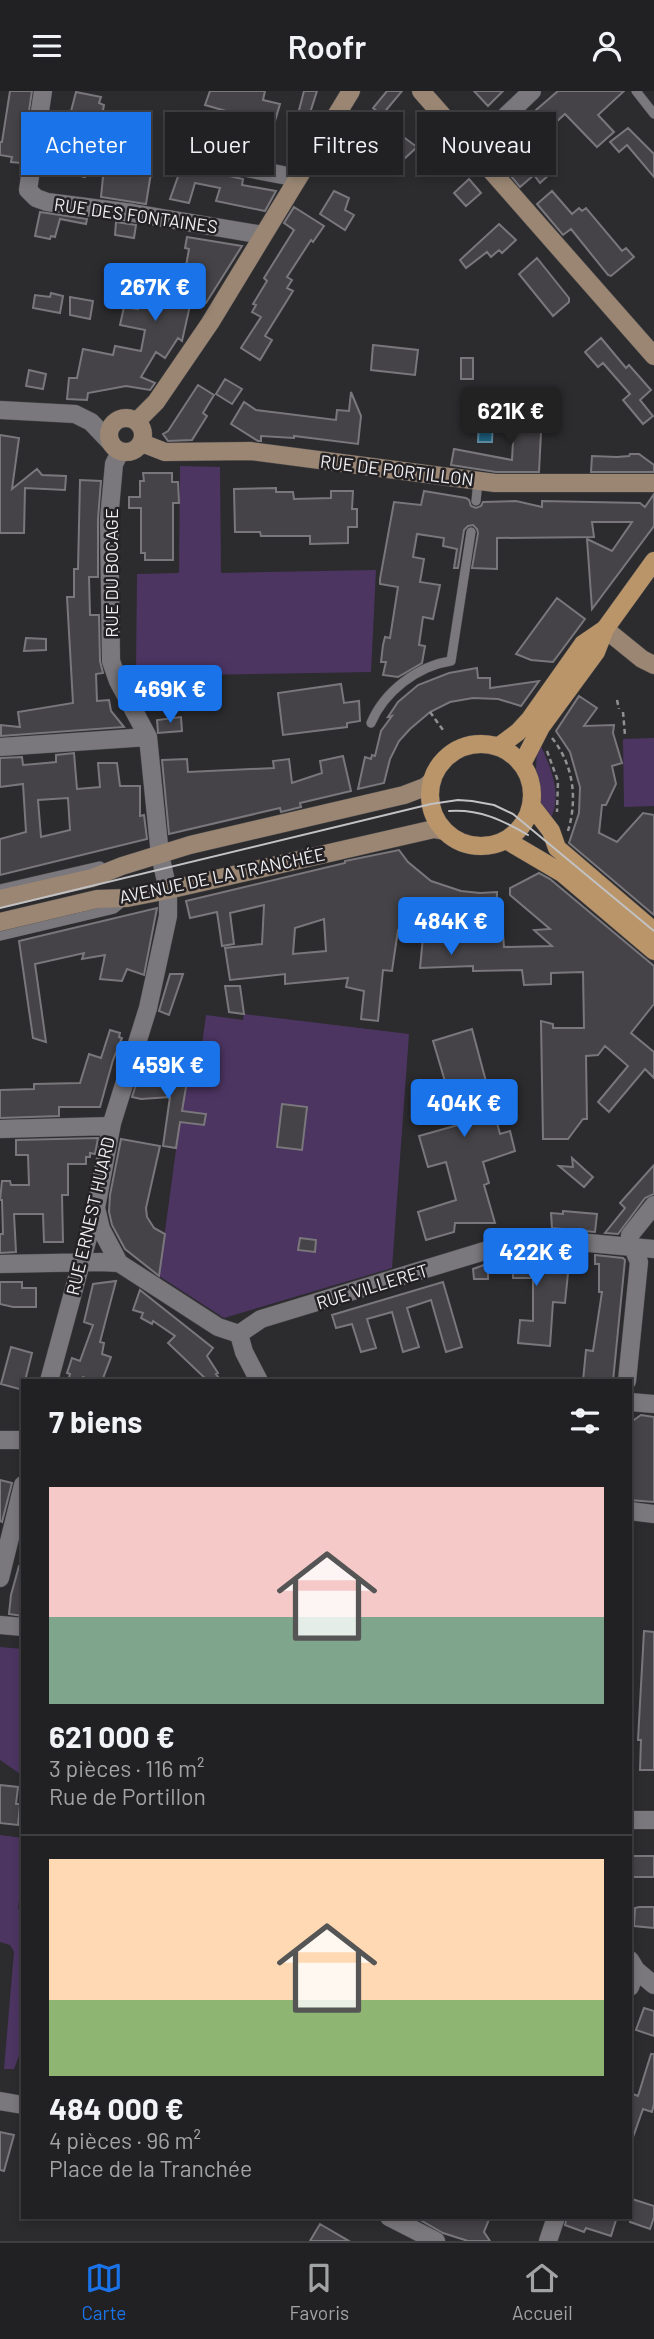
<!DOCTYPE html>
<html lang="fr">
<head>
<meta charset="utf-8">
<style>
  body { margin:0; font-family:Barlow,sans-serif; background:#2d2d2f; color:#f1f3f6; height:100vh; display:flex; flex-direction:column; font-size:26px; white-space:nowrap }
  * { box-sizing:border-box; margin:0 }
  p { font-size:23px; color:#a2a3a5 }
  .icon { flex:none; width:38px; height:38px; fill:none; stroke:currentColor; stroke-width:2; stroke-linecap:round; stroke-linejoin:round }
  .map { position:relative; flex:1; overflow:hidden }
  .sheet { position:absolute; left:21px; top:1288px; width:611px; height:840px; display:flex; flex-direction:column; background:#212022; border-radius:0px; box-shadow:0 4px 10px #0003,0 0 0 2px #3e3e40 }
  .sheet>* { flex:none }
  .hud { position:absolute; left:21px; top:21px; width:612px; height:63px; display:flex; gap:14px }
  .price { position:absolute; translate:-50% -60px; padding:0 16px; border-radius:7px; background:#1a73e8; color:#fff; font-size:23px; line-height:46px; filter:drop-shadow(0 2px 4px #0008) }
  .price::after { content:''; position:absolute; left:50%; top:42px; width:21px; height:16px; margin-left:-10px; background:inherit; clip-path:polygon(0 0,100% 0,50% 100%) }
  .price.on { background:#222; color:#fff }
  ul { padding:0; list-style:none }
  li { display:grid; align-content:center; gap:14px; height:371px; padding:0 28px }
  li+li { border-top:2px solid #3e3e40 }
  li span { display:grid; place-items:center; height:217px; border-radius:0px; color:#555 }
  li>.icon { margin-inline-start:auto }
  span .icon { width:126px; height:126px; fill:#fffc; stroke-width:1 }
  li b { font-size:30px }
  h2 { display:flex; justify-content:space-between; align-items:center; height:84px; padding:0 28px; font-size:30px }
  .tag { padding:0 24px; border-radius:0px; background:#212022; box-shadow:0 4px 10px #0003,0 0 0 2px #3e3e40; font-size:24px; line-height:63px }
  .tag.on { background:#1a73e8; color:#fff }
  header { display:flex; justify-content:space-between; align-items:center; height:91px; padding:0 28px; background:#212022; font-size:32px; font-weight:600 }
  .menu { display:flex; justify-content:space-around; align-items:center; height:98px; border-top:2px solid #3e3e40; background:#212022; font-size:19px; color:#a2a3a5 }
  .menu a { display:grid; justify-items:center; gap:4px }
  .menu .on { color:#1a73e8 }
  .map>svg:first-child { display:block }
</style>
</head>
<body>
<header><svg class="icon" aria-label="menu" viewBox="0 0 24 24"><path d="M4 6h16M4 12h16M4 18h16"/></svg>Roofr<svg class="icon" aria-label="person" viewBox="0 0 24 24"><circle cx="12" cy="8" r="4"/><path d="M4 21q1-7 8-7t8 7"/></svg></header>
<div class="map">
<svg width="654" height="2150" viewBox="0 0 654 2150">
  <rect width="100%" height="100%" fill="#2c2b2e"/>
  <path fill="#4d3562" d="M180,375l40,1 1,106 155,-3 -5,102 -235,4 1,-102 42,-1z
    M654,647v68l-30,1 -1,-68z
    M540,653c11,24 23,51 10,76l-10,-15 -4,-36 1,-17z
    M244,923l165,20 -17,234 -168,50 -65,-42 25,-186 4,-15h10l8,-60 37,5z
    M0,1556l23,2v127l-23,-16z
    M0,1744l23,3v26l-5,45 5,1v135l-9,24h-10l10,-117 -4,-7 -10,-3z"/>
  <path fill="#1f6281" stroke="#5e8ca3" stroke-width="2" d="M479,328h14l-1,23h-14z"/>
  <path fill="#454347" stroke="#79777b" stroke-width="2" fill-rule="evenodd" d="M10,0h22l-11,72 -10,-1 1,-5 -12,-2v-13h2z
    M210,0h55l-2,9 17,4 -10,34 -30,-9 1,-5 -3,-2 2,-7 -35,-10z
    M304,0h13l-8,25 -11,-2z
    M387,0h15l-20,24 -9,-7z
    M474,0h29l-15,15z
    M558,0h66l-26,24 16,17 -17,15 -32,-33 -20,18 -16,-16z
    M76,1l25,5 -2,6 5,2 -5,26 26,5 -7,30 33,7 -5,31 -45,-7 6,-61 -22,41 -42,-10 8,-52 18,4z
    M510,37l40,46 -10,9 -6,-8 -14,12 -18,-22 3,-2 -14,-17z
    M628,37l26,26v23l-27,-32 -8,7 -9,-10z
    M398,42l19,14 -27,25 -16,-16z
    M196,48l12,3 -7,28 42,9 -1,6 34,6 -11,20 -49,-10 4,-13 -25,-5 -6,20 -19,-4 15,-42 7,2z
    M429,48l19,24 -9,8 -5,-6 -2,2 -15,-18z
    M469,88l12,14 -15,13 -12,-13z
    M334,100l15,7 -4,12 9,5 -9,15 -25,-16z
    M552,100l20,23 7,-6 3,3 4,-3 36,43 4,-3 8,9 -23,19 -3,-1 -37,-46 -8,6 -26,-31z
    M294,116l30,19 -11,16 -2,-2 -24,37 5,3 -5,8 6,3 -28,45 7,4 -12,20 -19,-12 20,-31 -9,-5 4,-7 -3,-1 14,-23 -3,-3 30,-48 -10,-7z
    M40,121l47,7 -1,5 -26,-5 -5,18 -4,-1 -1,3 -15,-3z
    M116,131l20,3 -2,13 -19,-3z
    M499,133l17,16 -14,13 -3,-3 -8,7 -4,-5 -21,16 -6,-8z
    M187,146l55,9 -36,57 -15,-2 -9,40 -4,-3 -13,20 -9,-6 -15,25 14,6 -5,7 -24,-4 -38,7 -1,7 -20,-1 2,-21h8l6,-29 30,6 2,-9 26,5 4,-21 -25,-5 4,-18 14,2 3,-23 40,8 8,-45 -4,-1z
    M537,167l32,40v4l-16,14 -34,-42z
    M51,202l12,3 -3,17 -27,-5 2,-13 15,2z
    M70,206l23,4 -3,18 -20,-4z
    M601,247l25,30 3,-3 22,25 -11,10 13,16 -10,8 -20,-24 7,-6 -27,-31 -5,4 -13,-15z
    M373,254l45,5 -3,25 -44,-5z
    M461,267h12v21h-12z
    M29,279l17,4 -3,15 -17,-3z
    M225,288l17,10 -10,15 -16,-10z
    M198,294l16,10 -11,18 4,3 -15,24 -24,1 -5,-7 5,-3z
    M351,301l10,24 -3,28 -64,-8v2l-33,-2v5h-3l-27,-17 13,-22 12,8 80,10 1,-10 12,1z
    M515,314h16v6l11,1 -3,60h-43l-45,-7 3,-16 58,11z
    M0,344l19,3 -7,51 25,-20 5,6 24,1 -1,14 -40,-2 -1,45h-24z
    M630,363h9l15,11v7h-63l1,-16 25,1 12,-1z
    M143,382h29v9h6l1,21h-6v57h-28v-7h-4v-45h-12v-11h11v-16h4z
    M80,389l21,1 -3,38v58h-9l1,38h9l1,46 3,12 -7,1 1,27 12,-1 2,11 13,16 -123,9v-11l19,2 -2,-15 55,-9 -6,-106h7v-28h4z
    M276,397v4h17l1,7 37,-1v-7h22l-1,18h5v18h-9v16l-38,1v-8h-49l-1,-4h-25l-1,-43z
    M424,400l42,7 3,2 2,6 5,2 5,-2 2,-4 33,-1 26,6v-6l98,2 5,4 9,-13v32l-62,83 -5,-70 25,12 20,-29h-40l2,15 -97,1v31l-25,-1 6,-35 -1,-4 -4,-4 -5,1 -4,4 -6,38h-4l3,-19 -14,-3 1,-8 -27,-4 -4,23 11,2 -4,23 20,3 -7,34 -10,-2 -4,28 6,1 -3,17 -24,14 -15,-2 3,-13h-5l2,-17 2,-8 5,1 8,-51 -18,-3v-5l14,-77 27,3z
    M557,507l28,21 -32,43 -22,-2 -15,-6z
    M26,547l20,1v11l-22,1z
    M477,577l1,10h12v10l49,-7 -18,25 -23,-7 -25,-1 -23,4 -20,10 -20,17 -11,12 -9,18 -6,24 -26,6 7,-32 6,2 1,-4 3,1 6,-25 11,-15 -4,1 10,-15 20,-17 31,-12z
    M341,593l3,19 15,-2 1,20 -13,2v4l-64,8 -5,-42z
    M579,605l18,12 -13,18 30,-1 -1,8 9,30 -10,3 4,18 -10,21h-4l-3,28 18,9 26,-29 11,2v100l-85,-72 10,-30 1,-26 -10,-35 -14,-21z
    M181,626l1,14 -24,2 -1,-13z
    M74,662l3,36 23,-2 -2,-24h19l3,23h20v30l4,-1 3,24 -147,36v-36l26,-7 -3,-48 -23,3v-29l22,-1 1,8 12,-1 21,-2v-7zM68,707l2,32 -29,7 -3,-37z
    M343,665l8,35 -51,12 1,4 -20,5 -1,-4 -111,26 -7,-74 25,-1 1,13 86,-4 -1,-7 16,-2 3,24 30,-10 -2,-12z
    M399,759l9,12 23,19 30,10 19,2 17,-1 -1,29h6l2,26 48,-1 -18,-16 16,-1 -40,-34v-7l29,-15 11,6 104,87v38l-23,29 23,19v26l-9,-9 -36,43 -11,-10 30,-36 -23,-20 -7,9 -12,1 1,63h-4l-15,20h-25l-2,-118 12,3v4h31l-1,-56 -32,1v11l-27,1 -2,-15 -49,1v-5l-53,2 4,-41 -26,3 -6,41 -9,-1 -5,51 -17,-2 3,-28 -18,-4 2,-9 -63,6v-10l-55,6 -5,-32 37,-4 2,-39 -34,8 4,31 -12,2 -5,-34 -27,6 -4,-17 159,-38v-2zM324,828l2,32 -33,3 2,-26z
    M157,817l-13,67 -17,-6 -5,12 -22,-2 5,-24 -23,4 2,-6 -49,11 11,78 -13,-4 -14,-97z
    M170,883h13l-14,41 -10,-4z
    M225,895h15l4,28 -15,-2z
    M472,938l28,105 10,-3 5,20 -32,11 6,21 -5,2 11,38h-40l-1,9 -28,8 -8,-28 38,-12 -10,-38 -18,5 -9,-31 39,-11 -25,-84z
    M110,939l10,3 -1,4 3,1 -9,22 -13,47h-41v9l-59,2v-28l34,-1v-5l46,-1 9,-29 12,4z
    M140,981l24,3v-3l24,3 -6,36 24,3 -2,11 -24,-3 -4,26 -13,-2 7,-49 -29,2 -9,-2z
    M282,1013l25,3 -5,43 -25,-3z
    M98,1047l-3,16 -5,-1v4h-4v7h-18v31h-6l1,47h-19l-1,-28h-29l2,38 -16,1v-19h3l-1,-34h-2l2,-19h8l1,4h18l-1,-30h-12v-15z
    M121,1048l39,7 -14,62 1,9 7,11 11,6 -6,42 -34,-27 -13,-24 -3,-13 1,-17z
    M572,1067l21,19 -9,10 -25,-21 14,1z
    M654,1074v29l-9,4 -27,36 -13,-1 20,-25 -5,-5z
    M563,1120l34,3 -2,18 -43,-4 -1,-15 12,1z
    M300,1147l16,2 -1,12 -17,-2z
    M532,1159l38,3 -5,50 -12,-1 -3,44 -32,-3 2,-23 13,1v-43h-20v-6h-25v7h-14l-1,-10 46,-17h13z
    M595,1164l28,3 2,2 -12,121h-30l3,-31 7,1 9,-59h-3v-28h-4z
    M116,1190l-16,61 4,1 -2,11 9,3 -9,24h-10l-9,-4 -2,4h-13l2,-7 -3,-1 5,-15 8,3 13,-36 -9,-3 9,-38z
    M0,1191h22v6h14v19h-23l-13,-3z
    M443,1191l19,65 -16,5 -15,-52 -24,8 12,39 -16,5 -11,-40 -25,7 9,29 -15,4 -9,-28 -16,4 -4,-13z
    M140,1199l73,58 -6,8 11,17 -2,1 5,7h-13l-40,-38 7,-7 -22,-15 -1,3 -11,-6 2,-5 -10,-3z
    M11,1256l21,6 -7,28h-2v9l-22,-6z
    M641,1324l13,2v85l-24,-2 1,-78z
    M0,1389l12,3 -10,39 -2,-1z
    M19,1475h4v50l-14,-2 2,-19z
    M644,1540l10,1v138h-14l1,-30h-3z
    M0,1694l18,2 -2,17h4l-2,21 -18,-2z
    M633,1765h21v21h-23z
    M639,1816h15v21l-20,-2 1,-18z
    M644,1917l10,3v25l-18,-6z
    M651,1963h3v50l-2,8 -9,-3 -11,31h-2v-47l8,3z
    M0,2041l14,3 -10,36 -4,-1z
    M632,2108l22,7v11l-4,12 -20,-7v-16z
    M415,2126h75l-6,15 6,9h-22l-25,-8z
    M567,2126h50l-6,19 -25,-8 -2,4 -19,-7z
    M320,2133l29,17h-39z"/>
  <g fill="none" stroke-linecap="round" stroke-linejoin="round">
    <defs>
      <path id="lane" d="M636,0l18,23
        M476,410l2,-20
        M371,632c13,-31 46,-57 80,-62l20,-129
        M0,798l100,-23 6,4
        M0,845l114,-27 11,-9"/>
      <path id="street" d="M43,0l-15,99 8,8 11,4 86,11 130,22
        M472,57l60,-57
        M241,76l57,11
        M0,319l75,4 16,8 20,21
        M0,656l148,-10
        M0,1038l111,-3
        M96,1117l5,21 18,34
        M0,1173l100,-2 19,1 99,64 21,7
        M239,1243l22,-15 263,-80 11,-1 119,11
        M239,1243l5,18 15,29
        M49,1290l47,-173 16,-85 36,-115 20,-92v-26l-8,-35 -12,-118 -30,-56 -7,-20 -2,-142 5,-55 6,-12
        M627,1290l12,-119 -9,-21v-6l24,-30
        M630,1311l24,2
        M0,1349h23
        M630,1420l24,3
        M0,1487l23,-93
        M0,1534l23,2
        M630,1729h24
        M630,1869l6,10 18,15
        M630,1896l6,-17
        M0,2010l23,4
        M389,2126l47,24
        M548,2150l8,-24"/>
      <path id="secondary" d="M421,0l233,265
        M109 344a17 17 0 1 1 34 0a17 17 0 1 1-34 0Z
        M137,330l19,-19 54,-79 141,-232
        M142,352l23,9 85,-1 245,32h159
        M605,538l37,30 12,6
        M0,808l92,-21 30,-12 68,-21 214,-50 21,-8 6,-5
        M0,831l97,-23 30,-1 41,-8 231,-53 35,-8 10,2"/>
      <path id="primary" d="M430 704a51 51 0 1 1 102 0a51 51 0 1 1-102 0Z
        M498,656l20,-15 12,-13 53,-75 22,-15
        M522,673l19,-37 55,-75 9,-23 49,-68
        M531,714l20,26 6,17 97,83
        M506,749l56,33 92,78"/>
    </defs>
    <use href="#lane" stroke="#4a494b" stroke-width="10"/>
    <use href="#street" stroke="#4a494b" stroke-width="19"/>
    <use href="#secondary" stroke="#4a494b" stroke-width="19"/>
    <use href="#primary" stroke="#4a494b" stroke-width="19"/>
    <path stroke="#919092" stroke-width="2.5" stroke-dasharray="5 3.5" stroke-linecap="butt" d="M617,609l2,9
      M430,621l13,18
      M623,621l2,23
      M552,647c21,26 26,60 16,93
      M547,660l11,30 -1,31"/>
    <use href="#lane" stroke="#7a787c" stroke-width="9"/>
    <use href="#street" stroke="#7a787c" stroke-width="18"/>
    <use href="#secondary" stroke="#9a8673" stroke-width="18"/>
    <use href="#primary" stroke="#ba956a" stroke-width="18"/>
    <path stroke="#c2c1c3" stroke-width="2" d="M449,720c31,-2 53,9 79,24
      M0,817l431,-104 27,-4 14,1 22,4 19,9 141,117"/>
  </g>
  <g text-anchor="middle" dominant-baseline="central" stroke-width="5" stroke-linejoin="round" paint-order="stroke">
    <g font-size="18" fill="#f0eff1" stroke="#232124">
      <text transform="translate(136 124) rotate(8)">RUE DES FONTAINES</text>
      <text transform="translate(397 379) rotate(7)">RUE DE PORTILLON</text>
      <text transform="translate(111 482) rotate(-90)">RUE DU BOCAGE</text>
      <text transform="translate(222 784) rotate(-12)">AVENUE DE LA TRANCHÉE</text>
      <text transform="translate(90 1125) rotate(-77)">RUE ERNEST HUARD</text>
      <text transform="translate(372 1195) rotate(-17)">RUE VILLERET</text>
    </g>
  </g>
</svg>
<b class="price" style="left:155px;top:232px">267K €</b>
<b class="price on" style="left:511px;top:356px">621K €</b>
<b class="price" style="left:170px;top:634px">469K €</b>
<b class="price" style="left:451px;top:866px">484K €</b>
<b class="price" style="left:168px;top:1010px">459K €</b>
<b class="price" style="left:464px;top:1048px">404K €</b>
<b class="price" style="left:536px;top:1197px">422K €</b>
<div class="hud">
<a class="tag on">Acheter</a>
<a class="tag">Louer</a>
<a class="tag">Filtres</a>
<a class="tag">Nouveau</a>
</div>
<section class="sheet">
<h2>7 biens<svg class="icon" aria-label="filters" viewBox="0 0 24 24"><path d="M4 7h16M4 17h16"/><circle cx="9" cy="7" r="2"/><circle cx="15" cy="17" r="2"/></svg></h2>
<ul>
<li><span style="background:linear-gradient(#f6c9c9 60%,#7fa58c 0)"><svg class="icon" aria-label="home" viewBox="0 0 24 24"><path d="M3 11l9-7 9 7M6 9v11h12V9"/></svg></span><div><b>621 000 €</b><p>3 pièces · 116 m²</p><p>Rue de Portillon</p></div></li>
<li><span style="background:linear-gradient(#ffd9b3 65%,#8fb573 0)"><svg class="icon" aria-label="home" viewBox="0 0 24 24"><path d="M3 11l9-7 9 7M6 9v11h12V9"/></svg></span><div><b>484 000 €</b><p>4 pièces · 96 m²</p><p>Place de la Tranchée</p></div></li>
</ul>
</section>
</div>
<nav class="menu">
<a class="on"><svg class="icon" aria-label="map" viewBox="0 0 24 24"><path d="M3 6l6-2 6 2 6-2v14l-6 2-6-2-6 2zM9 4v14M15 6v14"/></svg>Carte</a>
<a><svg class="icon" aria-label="saved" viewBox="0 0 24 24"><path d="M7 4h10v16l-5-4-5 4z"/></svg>Favoris</a>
<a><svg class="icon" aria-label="home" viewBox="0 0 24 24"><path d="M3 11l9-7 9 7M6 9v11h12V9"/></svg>Accueil</a>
</nav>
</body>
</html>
